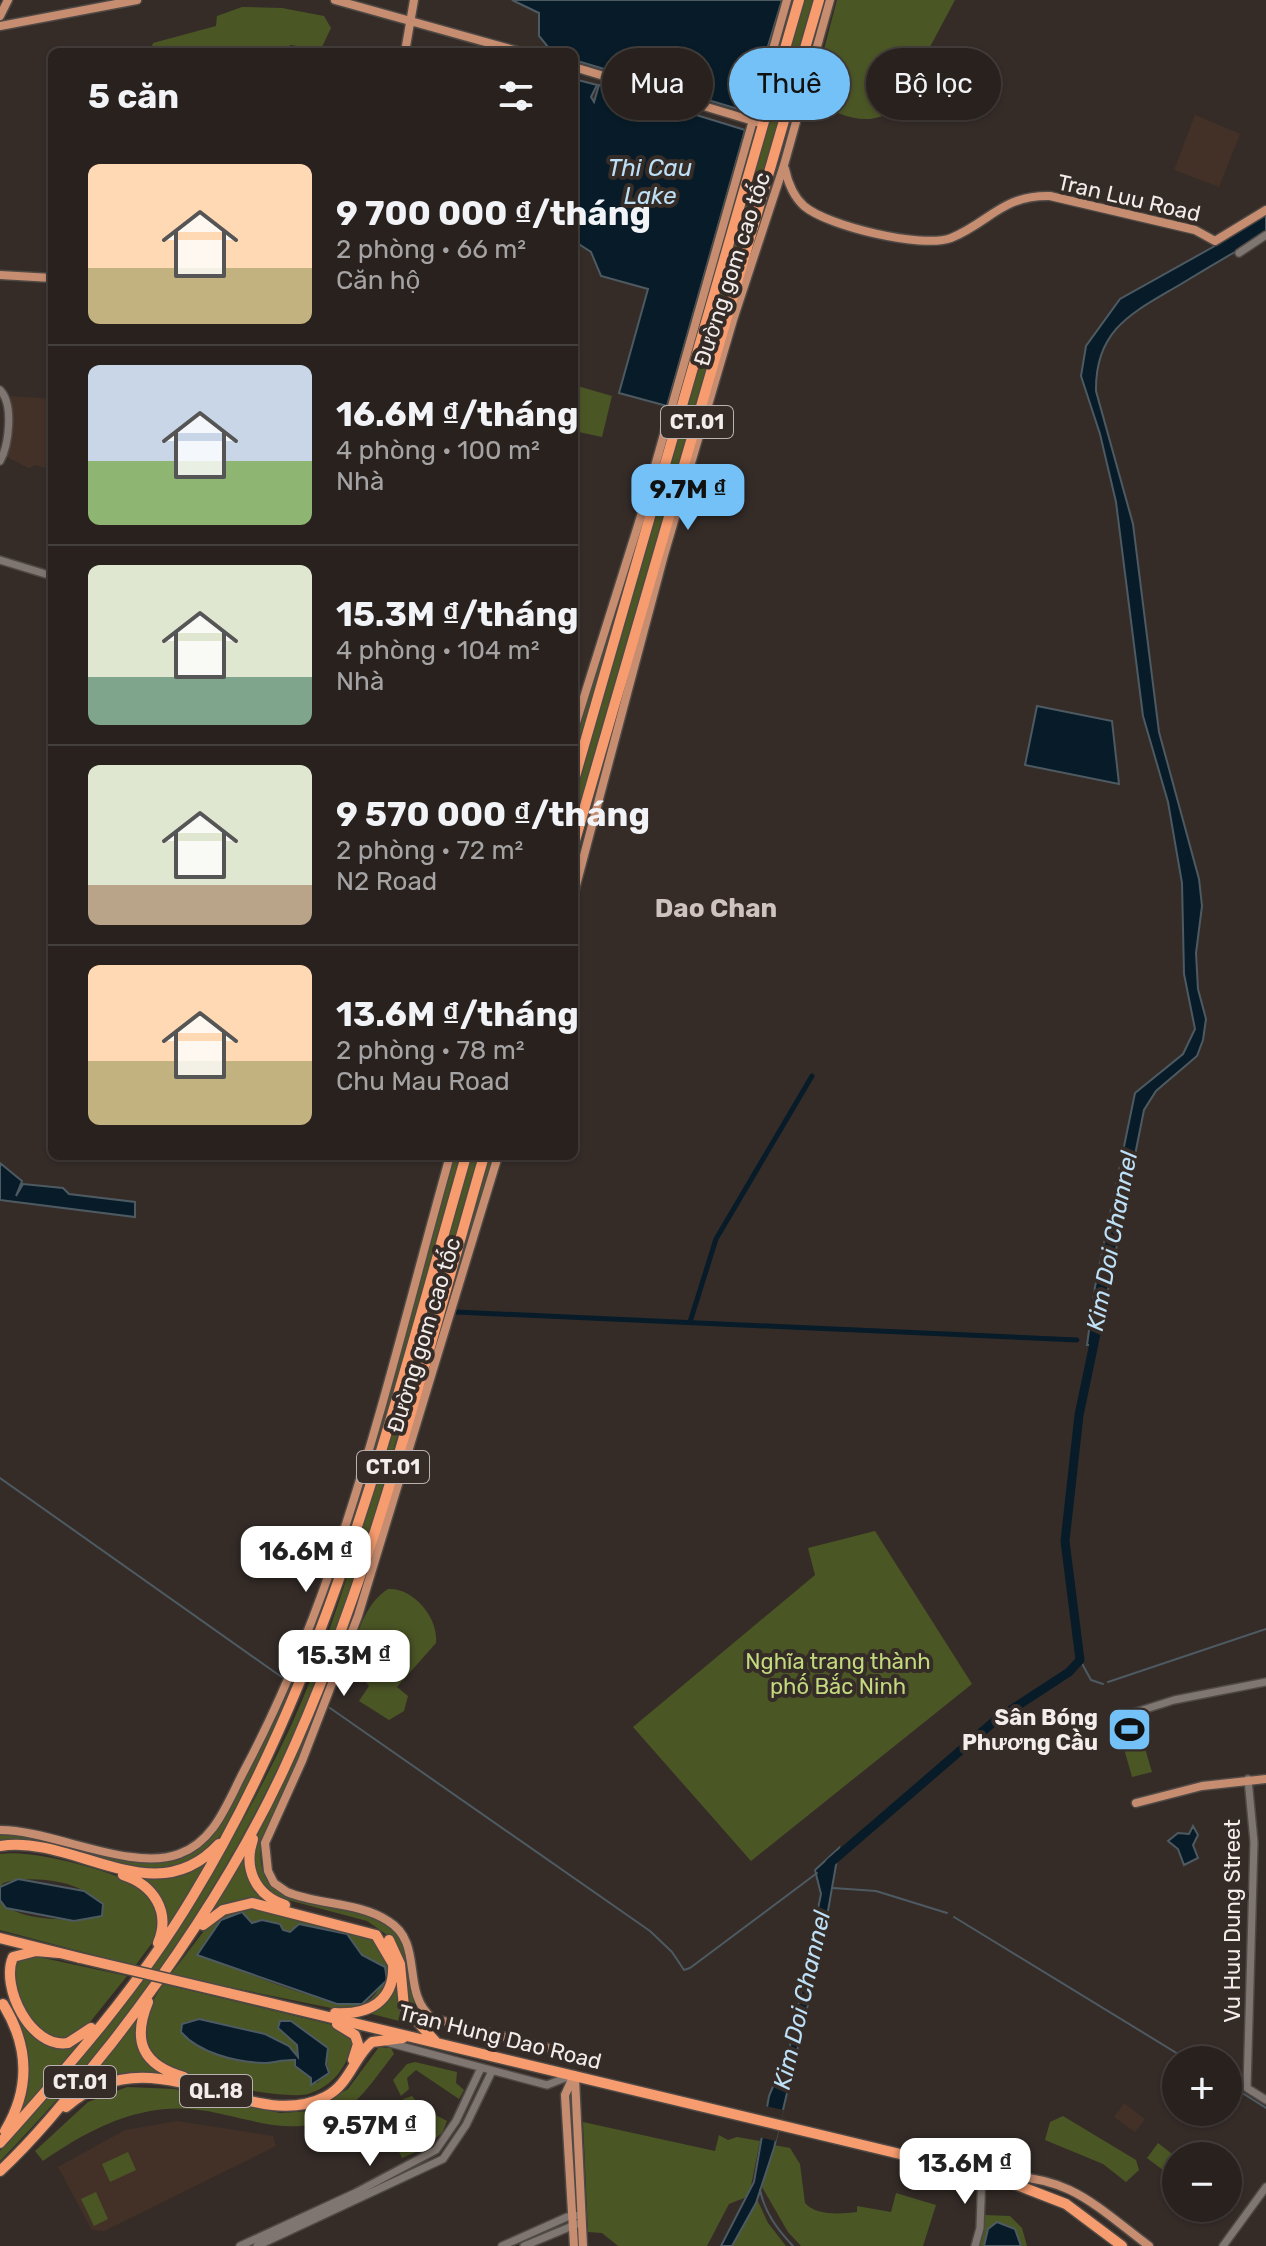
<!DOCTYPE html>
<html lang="vi">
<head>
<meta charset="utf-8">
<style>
  body { margin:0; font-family:Rubik,sans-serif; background:#302927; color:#f1f3f6; height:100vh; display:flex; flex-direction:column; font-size:30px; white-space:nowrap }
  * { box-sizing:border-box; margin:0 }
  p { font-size:26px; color:#a5a3a4 }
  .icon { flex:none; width:44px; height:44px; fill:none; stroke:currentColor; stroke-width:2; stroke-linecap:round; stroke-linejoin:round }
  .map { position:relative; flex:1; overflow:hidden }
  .drawer { position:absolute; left:48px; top:48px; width:530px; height:1112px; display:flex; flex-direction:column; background:#28211e; border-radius:12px; box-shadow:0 2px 6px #0004,0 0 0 2px #443e3c }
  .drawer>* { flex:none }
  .top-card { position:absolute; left:602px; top:48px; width:544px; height:72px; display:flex; gap:16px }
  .controls { position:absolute; left:1162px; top:2046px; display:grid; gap:16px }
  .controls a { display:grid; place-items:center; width:80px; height:80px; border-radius:50%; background:#28211e; box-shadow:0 2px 6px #0004,0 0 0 2px #443e3c; font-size:40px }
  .price { position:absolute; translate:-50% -68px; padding:0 18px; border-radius:16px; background:#fff; color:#222; font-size:26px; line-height:52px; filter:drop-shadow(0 2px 4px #0008) }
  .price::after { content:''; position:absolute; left:50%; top:48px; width:24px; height:18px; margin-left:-12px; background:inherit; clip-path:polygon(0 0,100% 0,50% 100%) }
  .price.selected { background:#73c1f6; color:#111 }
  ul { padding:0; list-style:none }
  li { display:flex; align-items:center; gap:24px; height:200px; padding:0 40px }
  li+li { border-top:2px solid #443e3c }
  li span { display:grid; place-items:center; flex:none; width:224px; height:160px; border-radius:12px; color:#555 }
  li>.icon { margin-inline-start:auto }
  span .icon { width:96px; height:96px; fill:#fffc; stroke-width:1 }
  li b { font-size:34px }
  h2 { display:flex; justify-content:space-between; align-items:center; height:96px; padding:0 40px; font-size:34px }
  .tag { padding:0 28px; border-radius:36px; background:#28211e; box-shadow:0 2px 6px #0004,0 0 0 2px #443e3c; font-size:28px; line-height:72px }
  .tag.selected { background:#73c1f6; color:#111 }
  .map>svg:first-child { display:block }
</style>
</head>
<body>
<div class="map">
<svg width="1266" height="2246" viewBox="0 0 1266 2246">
  <rect width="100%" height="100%" fill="#352c28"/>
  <path fill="#433128" d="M1195,115l45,19 -21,53 -45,-17z
    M11,396l41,3v71l-17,-5 -6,3 -24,-12z
    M1124,2103l21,16 -10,13 -21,-15z
    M177,2121l96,15 3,10 -172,85 -12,-1 -34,-63 67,-37z"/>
  <path fill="#4b5625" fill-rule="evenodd" d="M805,0h8l-239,828v-28l13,-48z
    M837,0h118l-56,105c-29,27 -57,9 -89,-3z
    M242,7l40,1 42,8 7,12 -10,21 -31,-4 -2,7h-138l3,-9 63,-17 1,-10z
    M760,125l-183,630 -3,-18 53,-163 126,-448z
    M574,385l38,11 -10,41 -28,-6z
    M452,1156h10l-105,363 -56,159 -77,153 -22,26 -42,14 -160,-28v-10h11c54,11 124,39 179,20 26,-9 41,-48 53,-71 104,-196 151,-414 209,-626z
    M471,1156h8c-29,98 -58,197 -86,295 -21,72 -41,144 -69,213 -74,186 -184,354 -324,497v-10c119,-126 216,-266 290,-423 39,-85 65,-175 91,-264 30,-102 60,-205 90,-308z
    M486,1156h8l-143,470 -51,133 -37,78c-19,78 77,61 119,85 41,23 11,73 51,101l-2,3 -23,-17 -18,-72 -23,-16 -94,-25 -19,-22v-33l35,-72 52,-126z
    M875,1531l97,153 -221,177 -118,-134 182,-152 -7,-27z
    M388,1589c25,-2 51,29 48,54l-39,44 11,9 -4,15 -15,9 -30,-19 10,-15 -21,-25c9,-25 16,-57 40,-72z
    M1134,1712l18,60 -20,5 -17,-60z
    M246,1849v9l28,45 -19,-2 -45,14z
    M216,1853l-52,83 -12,-48 -41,-19c44,7 68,15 105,-16z
    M0,1854c38,-5 112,18 146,34l14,34 -5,17 -20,27 -135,-36v-30c17,23 76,21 102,16l1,-7c-5,-6 -12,-14 -19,-18 -20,-12 -59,-15 -81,-8l-3,5z
    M246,1906l127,30 16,19 -1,31 -14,18 -33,6 -171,-35 44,-57zM242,1912l10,11 10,-3 18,4 3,6 6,2 10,-8 48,9 15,22 23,12c-2,14 -7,30 -21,36 -26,10 -134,-38 -167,-48l24,-35z
    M34,1956l93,20 -45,56 -14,8 -24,-2c-16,-20 -44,-51 -33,-77z
    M396,1973l16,49 -1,2 -43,-11z
    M163,1984l178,43 13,14c-7,25 -20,45 -46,53 -23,6 -119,-13 -139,-26 -12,-7 -25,-18 -26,-33 -1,-18 11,-36 20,-51zM199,2019l66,15 24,12 9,11 -1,-12 -19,-17 26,3 20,14 5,28 -12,10 -22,-17v-6l-35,3 -28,-3 -47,-38z
    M13,2012c27,28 29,44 73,25l-73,88 13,-43z
    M140,2012l-2,20 27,45 -10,-2 -85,23z
    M379,2047l12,1 3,6c-17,21 -34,49 -58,62 -48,25 -96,-3 -145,-7 -56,-4 -103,21 -148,52l-8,-10 53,-49 39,-15 48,2 105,24 31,-2 37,-22z
    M415,2062l42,10 -1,11 8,7 -5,9 -43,-29 -9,8 2,11 -8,7 -8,-16 14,-16z
    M412,2096l10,12 25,13 -5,12 -17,14 -22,-48z
    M402,2108l21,41 -21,9 -19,-41z
    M1063,2116l73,44 3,10 -13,12 -23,-18 -58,-24 5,-18z
    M583,2122l132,29 4,-16 9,5 9,-3 23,4 -11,55 -20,8 -22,42h-89l-16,-13 -14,-1z
    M1158,2143l18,14v23l-29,-22z
    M774,2145l16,3 10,16 5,39c11,13 36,11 52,9v-6l34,6 5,-19 40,12 -13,41h-122l-13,-14 -26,-45z
    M128,2152l8,18 -26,12 -8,-18z
    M96,2192l12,27 -14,7 -13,-27z
    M757,2199l11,24 18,23h-54z
    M984,2215l26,1 12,12 5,18h-51z"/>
  <path fill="#071c28" stroke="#4e5a62" stroke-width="2" d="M512,0h270l-34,112 -174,-52v-8h-22l-13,-16v-23z
    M574,79l23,6 -6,12 3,5 5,-17 146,45 -78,276 -48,-13 29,-104 -47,-13 -10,-24 -17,-11z
    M1260,214l6,1v19c-28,16 -57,33 -85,50 -47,28 -86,44 -85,107l37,133 26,208 40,147 3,27 -6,47 2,36 8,30 -3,21 -6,16 -41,35 -12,19 -47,235h-10l8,-58 40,-194 48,-39 12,-25 -11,-55 -2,-91 -14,-81 -25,-86 -27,-214 -16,-68 -19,-58 5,-30 34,-47 93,-52z
    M1037,706l75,15 7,63 -94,-19z
    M0,1163l22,18 -6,15 7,-12 40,4 6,6 66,8v15l-135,-17z
    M1193,1826l5,9 -5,10 5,13 -14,7 -6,-16 -10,-8 10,-8 11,1z
    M839,1848l-17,97 -48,203 -18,55 -24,43h-11l33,-64 15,-86 21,-50 31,-152 -6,-24z
    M18,1879l66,12 19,13 -1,12 -28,5 -68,-13 -6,-8v-13z
    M242,1912l10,11 10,-3 18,4 3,6 7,2 9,-8 48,10 15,21 23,12 2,13 -25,24h-25l-140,-49 24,-35z
    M199,2019l66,15 24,12 9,11 -1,-12 -19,-17 2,-7h11l37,27 -2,16 3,9 -18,12v-7l-16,-12v-6c-11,-1 -21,3 -32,3 -27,-1 -64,-10 -82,-31l1,-8z
    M997,2222l18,7 6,17h-37l4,-17z"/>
  <path fill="#352c28" d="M765,2106l19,4 -8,31 -18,-4z"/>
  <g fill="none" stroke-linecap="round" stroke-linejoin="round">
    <path stroke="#4e5a62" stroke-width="2" d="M0,1478l283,200
      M1080,1660l11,20 12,4
      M1108,1682l158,-53
      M330,1708l320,223 22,21 12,18 6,-2 127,-95
      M833,1888l43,3 71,22
      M954,1917l234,143
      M1228,2084l38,24
      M760,2190c5,23 17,39 33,56"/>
    <path stroke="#071c28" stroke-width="5" d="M456,1312l621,28
      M690,1322l26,-83 96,-163"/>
    <path stroke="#071c28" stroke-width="9" d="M830,1863l167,-144 72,-47 11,-12 -15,-119 14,-126 17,-81"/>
    <defs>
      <path id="minor" d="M1239,253l27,-18
        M0,390c14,14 9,55 0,71
        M0,560l52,16
        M1114,1719l60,-19 92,-18
        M1248,1779l6,63 -7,246 19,12
        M386,2042l161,43 23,-9
        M240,2246l115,-53 81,-43 20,-29 25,-53
        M257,2246l186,-87 23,-34 26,-54
        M502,2246l65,-29 14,-2
        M524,2246l53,-22
        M975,2246l5,-18 2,-55
        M1223,2246l43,-59"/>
      <path id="major" d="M335,0l186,52
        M0,16l8,-16
        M0,26l137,-26
        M405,52l9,-52
        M574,67l186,56
        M785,169c3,14 8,27 19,37 23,20 119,43 147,32 39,-16 51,-43 99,-42l145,34 20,11 51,-31
        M0,275l52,3
        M574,729l66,-210 147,-519
        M574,893l90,-338 69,-235 51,-155 46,-165
        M498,1156l-140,460 -56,145 -37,82 3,28 6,12 13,9c31,13 72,10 101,29 37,22 12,71 44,97l147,38
        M1136,1803l66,-17 64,-7
        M0,1830c52,0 131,42 179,24 36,-13 48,-51 65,-83 102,-192 147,-407 206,-615
        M575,2079l8,167
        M998,2177c69,-4 99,30 151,69
        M574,2246l-9,-151 9,-20"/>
      <path id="highway" d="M574,780l225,-780
        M574,844l245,-844
        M253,1839c-10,29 2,56 32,66
        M0,1846c75,-12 154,69 219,-2
        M123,1875c31,10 48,37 35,68
        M203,1925l20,-15 29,-7 124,32 17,29c2,37 -24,51 -58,49
        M0,1938l80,20
        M389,1940l11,24 4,43 31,34
        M59,1953l-23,-2 -23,6c-13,30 18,92 55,86l23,-15
        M228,1993l768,184 70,27 56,42
        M148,2002c-16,39 -6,63 36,75
        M3,2004c26,42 28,84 2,127
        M337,2024l18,11 3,9 -5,16
        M66,2107c90,-78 181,29 259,-10 25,-13 28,-39 47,-55l31,-4
        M0,2143c69,-77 140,-158 193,-247 138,-228 200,-486 273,-740
        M0,2171c41,-38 76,-84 111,-127 67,-86 127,-176 173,-275 90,-195 140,-407 200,-613"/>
    </defs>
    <use href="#minor" stroke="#4f4945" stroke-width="10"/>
    <use href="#major" stroke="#4f4945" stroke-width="11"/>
    <use href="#highway" stroke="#4f4945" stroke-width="13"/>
    <use href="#minor" stroke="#807671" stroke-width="7"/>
    <use href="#major" stroke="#c78d70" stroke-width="8"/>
    <use href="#highway" stroke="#f79c6f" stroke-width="10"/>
    <defs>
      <path id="highway-bridge" d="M80,1958l148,35"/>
    </defs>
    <use href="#highway-bridge" stroke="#4f4945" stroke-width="13" stroke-linecap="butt"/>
    <use href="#highway-bridge" stroke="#f79c6f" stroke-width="10"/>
  </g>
  <defs>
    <symbol id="stadium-square" viewBox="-11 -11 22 22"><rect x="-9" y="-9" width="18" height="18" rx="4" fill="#73c1f6" stroke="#352c28"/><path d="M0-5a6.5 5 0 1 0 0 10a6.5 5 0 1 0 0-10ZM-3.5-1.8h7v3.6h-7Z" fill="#111"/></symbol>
  </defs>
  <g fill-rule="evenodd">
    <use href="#stadium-square" x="1104" y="1704" width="51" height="51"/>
  </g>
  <g text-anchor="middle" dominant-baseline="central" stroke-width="8" stroke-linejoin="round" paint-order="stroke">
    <g fill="#352c28" stroke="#b9b2b0" stroke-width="2">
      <rect x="661" y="406" width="72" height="32" rx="6"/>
      <rect x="357" y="1451" width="72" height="32" rx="6"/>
      <rect x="44" y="2066" width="72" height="32" rx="6"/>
      <rect x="180" y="2075" width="72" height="32" rx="6"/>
    </g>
    <g font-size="20" font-weight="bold" fill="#f2ecea">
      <text x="697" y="422">CT.01</text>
      <text x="393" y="1467">CT.01</text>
      <text x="80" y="2082">CT.01</text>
      <text x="216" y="2091">QL.18</text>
    </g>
    <g font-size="22" fill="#f2ecea" stroke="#352c28">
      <text transform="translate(1129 198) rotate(13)">Tran Luu Road</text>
      <text transform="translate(732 269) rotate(-72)">Đường gom cao tốc</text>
      <text transform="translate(424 1335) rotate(-73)">Đường gom cao tốc</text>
      <text transform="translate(1232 1921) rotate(-90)">Vu Huu Dung Street</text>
      <text transform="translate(500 2037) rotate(14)">Tran Hung Dao Road</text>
    </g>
    <g font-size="22" fill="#c3d97e" stroke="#352c28">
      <text x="838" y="1661">Nghĩa trang thành<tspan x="838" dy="25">phố Bắc Ninh</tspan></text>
    </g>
    <g font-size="22" font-weight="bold" fill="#f2ecea" stroke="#352c28" text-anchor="end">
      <text x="1098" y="1717">Sân Bóng<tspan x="1098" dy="25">Phương Cầu</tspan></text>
    </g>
    <g font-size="24" font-style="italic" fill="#bde0f6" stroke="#352c28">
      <text x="650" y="168">Thi Cau<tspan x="650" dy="28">Lake</tspan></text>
      <text transform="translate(1112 1241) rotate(-79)">Kim Doi Channel</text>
      <text transform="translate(802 2000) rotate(-77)">Kim Doi Channel</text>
    </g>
    <g font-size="26" font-weight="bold" fill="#cec3be" stroke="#352c28">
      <text x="716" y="908">Dao Chan</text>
    </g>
  </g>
</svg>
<div class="controls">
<a>+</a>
<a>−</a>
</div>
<b class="price selected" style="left:688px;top:532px">9.7M ₫</b>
<b class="price" style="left:306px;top:1594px">16.6M ₫</b>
<b class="price" style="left:344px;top:1698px">15.3M ₫</b>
<b class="price" style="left:370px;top:2168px">9.57M ₫</b>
<b class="price" style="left:965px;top:2206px">13.6M ₫</b>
<div class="top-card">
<a class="tag">Mua</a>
<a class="tag selected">Thuê</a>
<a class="tag">Bộ lọc</a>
</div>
<section class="drawer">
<h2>5 căn<svg class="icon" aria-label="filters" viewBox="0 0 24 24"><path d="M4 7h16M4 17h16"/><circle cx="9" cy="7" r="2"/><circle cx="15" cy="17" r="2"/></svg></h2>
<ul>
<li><span style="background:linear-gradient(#ffd9b3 65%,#c2b280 0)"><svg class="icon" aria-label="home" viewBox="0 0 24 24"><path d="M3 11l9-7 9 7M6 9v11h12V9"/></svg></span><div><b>9 700 000 ₫/tháng</b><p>2 phòng · 66 m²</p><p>Căn hộ</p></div></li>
<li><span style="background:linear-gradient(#c9d6e8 60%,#8fb573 0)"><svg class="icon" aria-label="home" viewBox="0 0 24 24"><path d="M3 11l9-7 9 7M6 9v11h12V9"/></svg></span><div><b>16.6M ₫/tháng</b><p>4 phòng · 100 m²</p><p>Nhà</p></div></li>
<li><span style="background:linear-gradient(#dfe7d0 70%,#7fa58c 0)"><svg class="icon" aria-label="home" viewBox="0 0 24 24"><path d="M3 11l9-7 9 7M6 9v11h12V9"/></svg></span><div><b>15.3M ₫/tháng</b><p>4 phòng · 104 m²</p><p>Nhà</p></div></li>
<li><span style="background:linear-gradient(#dfe7d0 75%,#b9a48a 0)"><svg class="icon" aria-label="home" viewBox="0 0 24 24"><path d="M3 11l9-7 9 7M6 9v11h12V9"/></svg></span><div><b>9 570 000 ₫/tháng</b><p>2 phòng · 72 m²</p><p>N2 Road</p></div></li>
<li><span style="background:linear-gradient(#ffd9b3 60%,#c2b280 0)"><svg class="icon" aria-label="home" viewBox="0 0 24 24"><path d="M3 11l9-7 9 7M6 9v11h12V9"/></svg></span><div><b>13.6M ₫/tháng</b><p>2 phòng · 78 m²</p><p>Chu Mau Road</p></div></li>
</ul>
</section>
</div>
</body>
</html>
